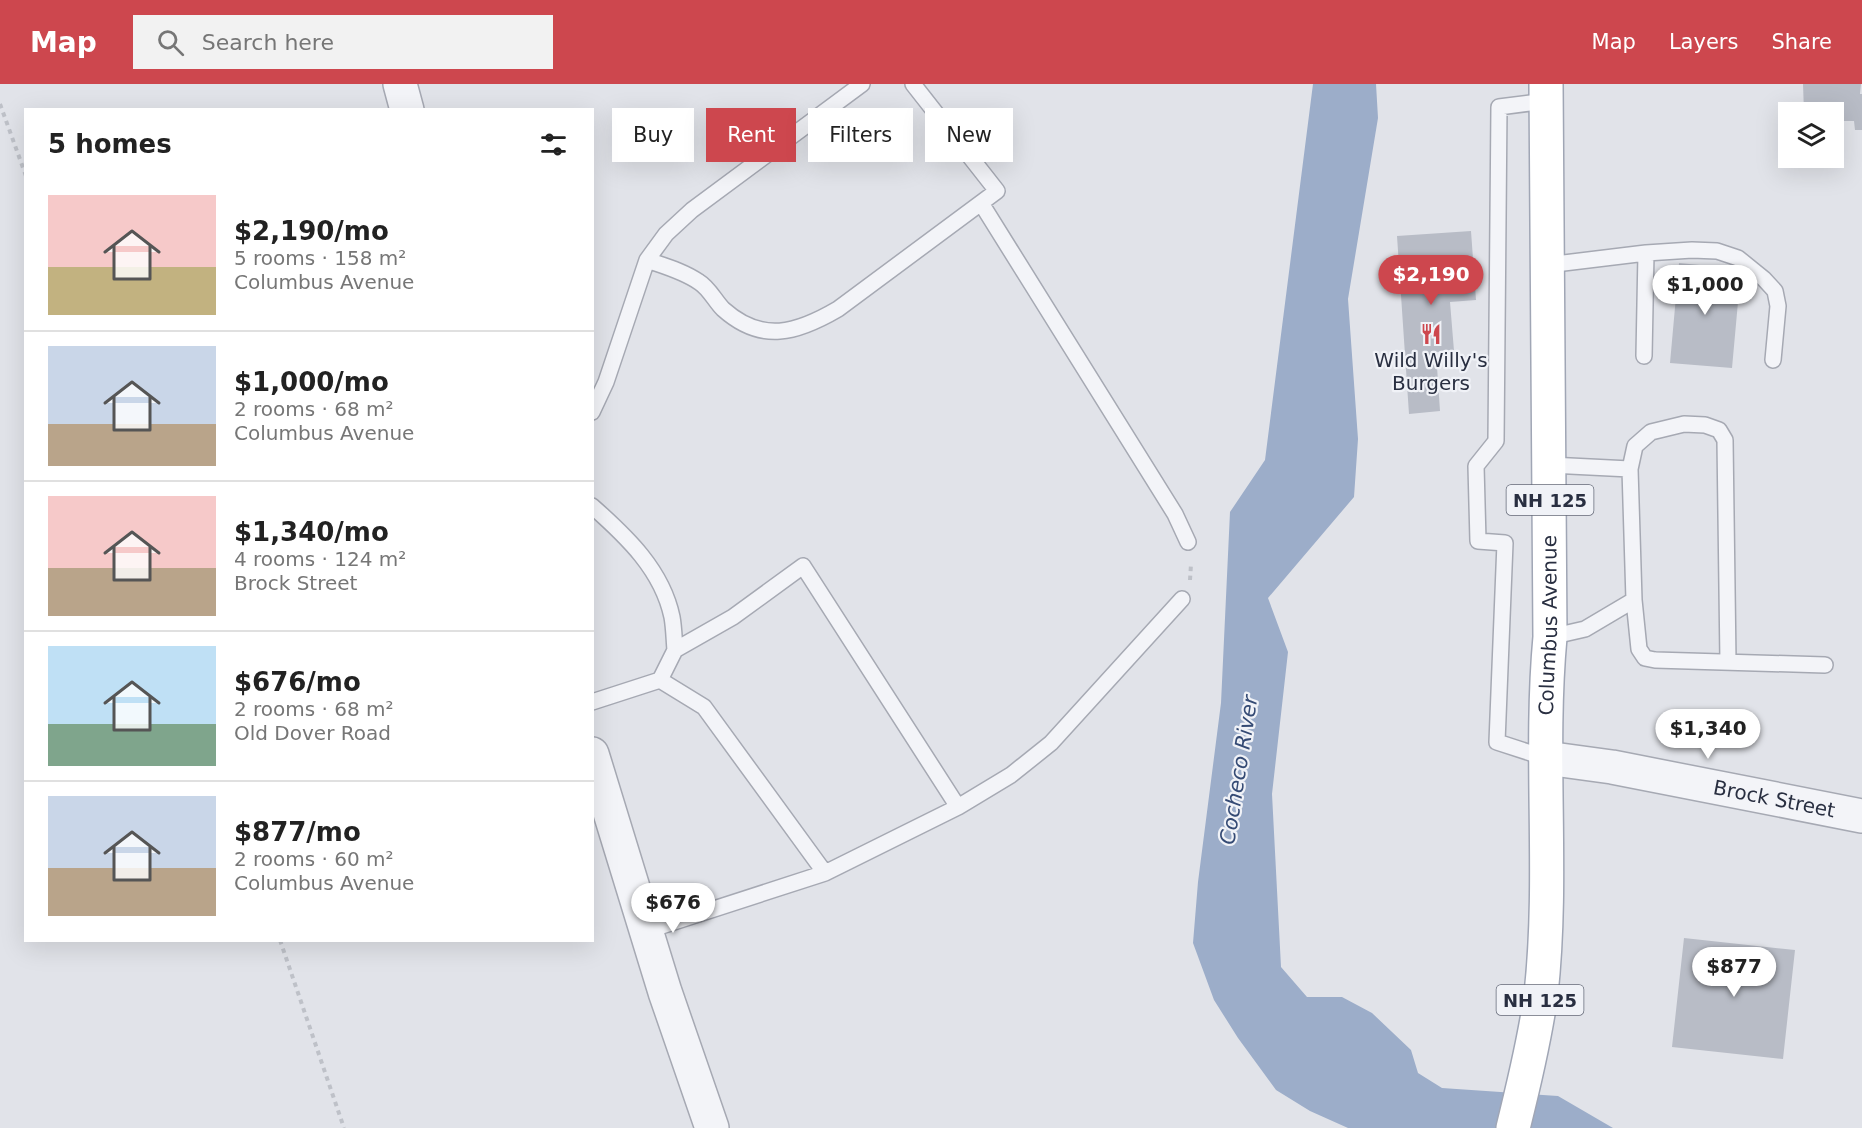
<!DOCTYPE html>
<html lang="en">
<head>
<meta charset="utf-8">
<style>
  body { margin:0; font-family:"DejaVu Sans",sans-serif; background:#f2f2f2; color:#222; height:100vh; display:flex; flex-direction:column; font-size:22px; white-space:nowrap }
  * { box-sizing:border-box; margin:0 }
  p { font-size:20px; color:#767676 }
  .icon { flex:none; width:33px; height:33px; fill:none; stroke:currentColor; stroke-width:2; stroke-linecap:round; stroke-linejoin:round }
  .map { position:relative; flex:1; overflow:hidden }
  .panel { position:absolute; left:24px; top:24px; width:570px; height:834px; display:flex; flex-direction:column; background:#fff; border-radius:0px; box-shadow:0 6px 24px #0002 }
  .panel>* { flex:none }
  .guide { position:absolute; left:612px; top:24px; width:570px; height:54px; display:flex; gap:12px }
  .controls { position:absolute; left:1778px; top:18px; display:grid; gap:12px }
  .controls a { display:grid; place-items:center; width:66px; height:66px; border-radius:0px; background:#fff; box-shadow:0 6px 24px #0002; font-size:30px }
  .price { position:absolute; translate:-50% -51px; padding:0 14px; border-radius:21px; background:#fff; color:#222; font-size:20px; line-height:39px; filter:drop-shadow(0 2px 3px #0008) }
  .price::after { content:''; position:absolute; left:50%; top:36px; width:18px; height:14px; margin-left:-9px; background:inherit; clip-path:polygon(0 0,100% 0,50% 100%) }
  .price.current { background:#cd474e; color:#fff }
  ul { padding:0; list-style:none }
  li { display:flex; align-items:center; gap:18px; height:150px; padding:0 24px }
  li+li { border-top:2px solid #e0e0e0 }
  li span { display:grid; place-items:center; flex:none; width:168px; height:120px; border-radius:0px; color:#555 }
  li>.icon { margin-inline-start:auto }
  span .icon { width:72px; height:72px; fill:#fffc; stroke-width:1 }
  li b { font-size:26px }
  h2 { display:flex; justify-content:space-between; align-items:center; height:72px; padding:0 24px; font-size:26px }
  .chip { padding:0 21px; border-radius:0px; background:#fff; box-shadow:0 6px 24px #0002; font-size:21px; line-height:54px }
  .chip.current { background:#cd474e; color:#fff }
  header { display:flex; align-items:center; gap:36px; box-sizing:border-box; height:84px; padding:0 30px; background:#cd474e; color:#fff }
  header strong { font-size:28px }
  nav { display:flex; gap:33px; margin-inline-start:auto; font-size:21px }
  .search { width:420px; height:54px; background:#f2f2f2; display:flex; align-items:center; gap:15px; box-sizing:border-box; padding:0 21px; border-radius:0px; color:#767676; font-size:22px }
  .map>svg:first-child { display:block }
</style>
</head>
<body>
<header>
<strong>Map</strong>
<div class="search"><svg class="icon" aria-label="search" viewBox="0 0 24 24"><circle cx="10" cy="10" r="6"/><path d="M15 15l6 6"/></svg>Search here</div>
<nav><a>Map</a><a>Layers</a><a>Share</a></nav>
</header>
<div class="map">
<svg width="1862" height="1044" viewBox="0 0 1862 1044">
  <rect width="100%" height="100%" fill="#e1e3e9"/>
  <path fill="#9cadc9" d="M1313,0h63l2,34 -30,181 10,140 -4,58 -86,101 20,54 -16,142 9,173 26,30h35l30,16 39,37 7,23 24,15 116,8 55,32h-265l-38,-17 -34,-21 -38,-52 -24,-38 -21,-57 5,-61 23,-179 9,-191 35,-52z"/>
  <path fill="#b8bcc6" d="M1803,0h58l-1,10h2v36h-7l-1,-9h-21v-9h-29z
    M1471,147l5,69 -26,2 4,49 -18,1 4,59 -31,3 -12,-178z
    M1679,179l62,6 -9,99 -62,-5z
    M1684,854l111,12 -12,109 -111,-12z"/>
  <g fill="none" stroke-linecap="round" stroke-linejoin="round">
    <defs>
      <path id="service" d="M981,119l194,311 13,28
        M1646,169l46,-3 25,1 21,7 26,21 11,12 3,15 -5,54
        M647,176c17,6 36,11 52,22 10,6 16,19 24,27 39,35 74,24 115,0l159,-118 -84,-107
        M1547,181l99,-12 -2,103
        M592,328l14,-30 41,-122 19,-26 26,-24 170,-126
        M1550,381l80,4
        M592,422c35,31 70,64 80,111 2,11 2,22 3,33
        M1550,553l35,-8 49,-29
        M1728,578l-3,-222 -6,-10 -14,-5 -21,-1 -33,8 -16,14 -5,23 4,131 5,49 6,9 10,2 170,5
        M660,596l44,27 121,166
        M592,618l68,-22 15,-30 58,-33 70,-51 155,241 -133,66 -179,58
        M1546,674l-49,-16 8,-199 -27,-2 -2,-75 20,-25 3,-334 47,-6
        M958,723l53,-32 40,-32 131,-144"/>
      <g id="tertiary">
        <path d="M400,0l7,26"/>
        <path d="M592,670l73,238 47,136"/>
        <path id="s1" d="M1546,674l66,9 250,49"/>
      </g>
      <g id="primary">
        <path id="s2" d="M1513,1044c11,-44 22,-89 28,-134 13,-119 -2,-238 9,-357l-4,-553"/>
      </g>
    </defs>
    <use href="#service" stroke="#a6a9b3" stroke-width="18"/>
    <use href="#tertiary" stroke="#a6a9b3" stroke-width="36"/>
    <use href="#primary" stroke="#a0a6b5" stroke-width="36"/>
    <path stroke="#bec1c8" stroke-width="4" stroke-dasharray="4.5 4.5" stroke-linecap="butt" d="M0,20l26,72
      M1190,496l1,-16
      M280,856l64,188"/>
    <use href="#service" stroke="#f3f4f8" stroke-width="15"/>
    <use href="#tertiary" stroke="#f3f4f8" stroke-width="33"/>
    <use href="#primary" stroke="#fff" stroke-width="33"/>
  </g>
  <defs>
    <symbol id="restaurant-bare" viewBox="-9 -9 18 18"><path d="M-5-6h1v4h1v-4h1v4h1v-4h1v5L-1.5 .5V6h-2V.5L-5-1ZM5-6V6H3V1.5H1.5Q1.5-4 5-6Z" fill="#cd474e" stroke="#f0f2f7" stroke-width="2.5" paint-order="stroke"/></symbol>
  </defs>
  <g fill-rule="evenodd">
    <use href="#restaurant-bare" x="1416" y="235" width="30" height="30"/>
  </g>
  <g text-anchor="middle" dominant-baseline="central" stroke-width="4.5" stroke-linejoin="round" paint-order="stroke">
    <g fill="#f0f2f7" stroke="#656a78" stroke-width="1.5">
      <rect x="1506.5" y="401" width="87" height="30" rx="4.5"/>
      <rect x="1496.5" y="901" width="87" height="30" rx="4.5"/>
    </g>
    <g font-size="18" font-weight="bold" fill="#292f41">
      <text x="1550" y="416">NH 125</text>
      <text x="1540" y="916">NH 125</text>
    </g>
    <g font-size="20" fill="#292f41" stroke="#f0f2f7">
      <text x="1431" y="276">Wild Willy's<tspan x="1431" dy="23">Burgers</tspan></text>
    </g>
    <g font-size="20" fill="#292f41" stroke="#f0f2f7">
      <text stroke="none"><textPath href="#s2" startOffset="506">Columbus Avenue</textPath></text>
      <text stroke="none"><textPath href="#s1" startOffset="232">Brock Street</textPath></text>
    </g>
    <g font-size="21" font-style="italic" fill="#344a74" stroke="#f0f2f7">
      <text transform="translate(1239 686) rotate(-81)">Cocheco River</text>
    </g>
  </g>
</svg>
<div class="controls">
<a><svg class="icon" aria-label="layers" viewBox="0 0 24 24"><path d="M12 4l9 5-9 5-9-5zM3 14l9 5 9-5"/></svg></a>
</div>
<b class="price current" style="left:1431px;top:222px">$2,190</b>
<b class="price" style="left:1705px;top:232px">$1,000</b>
<b class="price" style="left:1708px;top:676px">$1,340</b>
<b class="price" style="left:673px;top:850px">$676</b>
<b class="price" style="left:1734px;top:914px">$877</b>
<div class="guide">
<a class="chip">Buy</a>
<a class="chip current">Rent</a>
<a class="chip">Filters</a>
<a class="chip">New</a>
</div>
<section class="panel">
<h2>5 homes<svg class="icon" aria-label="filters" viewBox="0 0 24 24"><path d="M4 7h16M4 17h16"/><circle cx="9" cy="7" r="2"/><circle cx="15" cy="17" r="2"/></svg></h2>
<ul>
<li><span style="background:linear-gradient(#f6c9c9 60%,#c2b280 0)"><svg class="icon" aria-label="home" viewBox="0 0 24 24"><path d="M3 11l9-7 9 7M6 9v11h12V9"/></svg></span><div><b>$2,190/mo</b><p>5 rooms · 158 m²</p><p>Columbus Avenue</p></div></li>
<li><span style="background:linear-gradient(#c9d6e8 65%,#b9a48a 0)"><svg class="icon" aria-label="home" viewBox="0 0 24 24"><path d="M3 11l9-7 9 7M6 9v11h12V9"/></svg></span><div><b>$1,000/mo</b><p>2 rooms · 68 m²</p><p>Columbus Avenue</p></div></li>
<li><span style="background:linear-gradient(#f6c9c9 60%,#b9a48a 0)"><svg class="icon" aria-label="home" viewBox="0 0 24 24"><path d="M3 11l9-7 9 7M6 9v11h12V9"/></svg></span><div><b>$1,340/mo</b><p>4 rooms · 124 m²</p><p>Brock Street</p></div></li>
<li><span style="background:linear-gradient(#bfe0f5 65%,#7fa58c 0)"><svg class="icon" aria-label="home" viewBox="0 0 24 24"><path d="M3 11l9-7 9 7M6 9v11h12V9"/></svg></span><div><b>$676/mo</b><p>2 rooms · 68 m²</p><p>Old Dover Road</p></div></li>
<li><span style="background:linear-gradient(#c9d6e8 60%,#b9a48a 0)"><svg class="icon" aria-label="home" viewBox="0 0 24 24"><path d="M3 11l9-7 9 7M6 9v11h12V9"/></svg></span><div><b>$877/mo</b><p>2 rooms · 60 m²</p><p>Columbus Avenue</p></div></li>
</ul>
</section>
</div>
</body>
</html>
